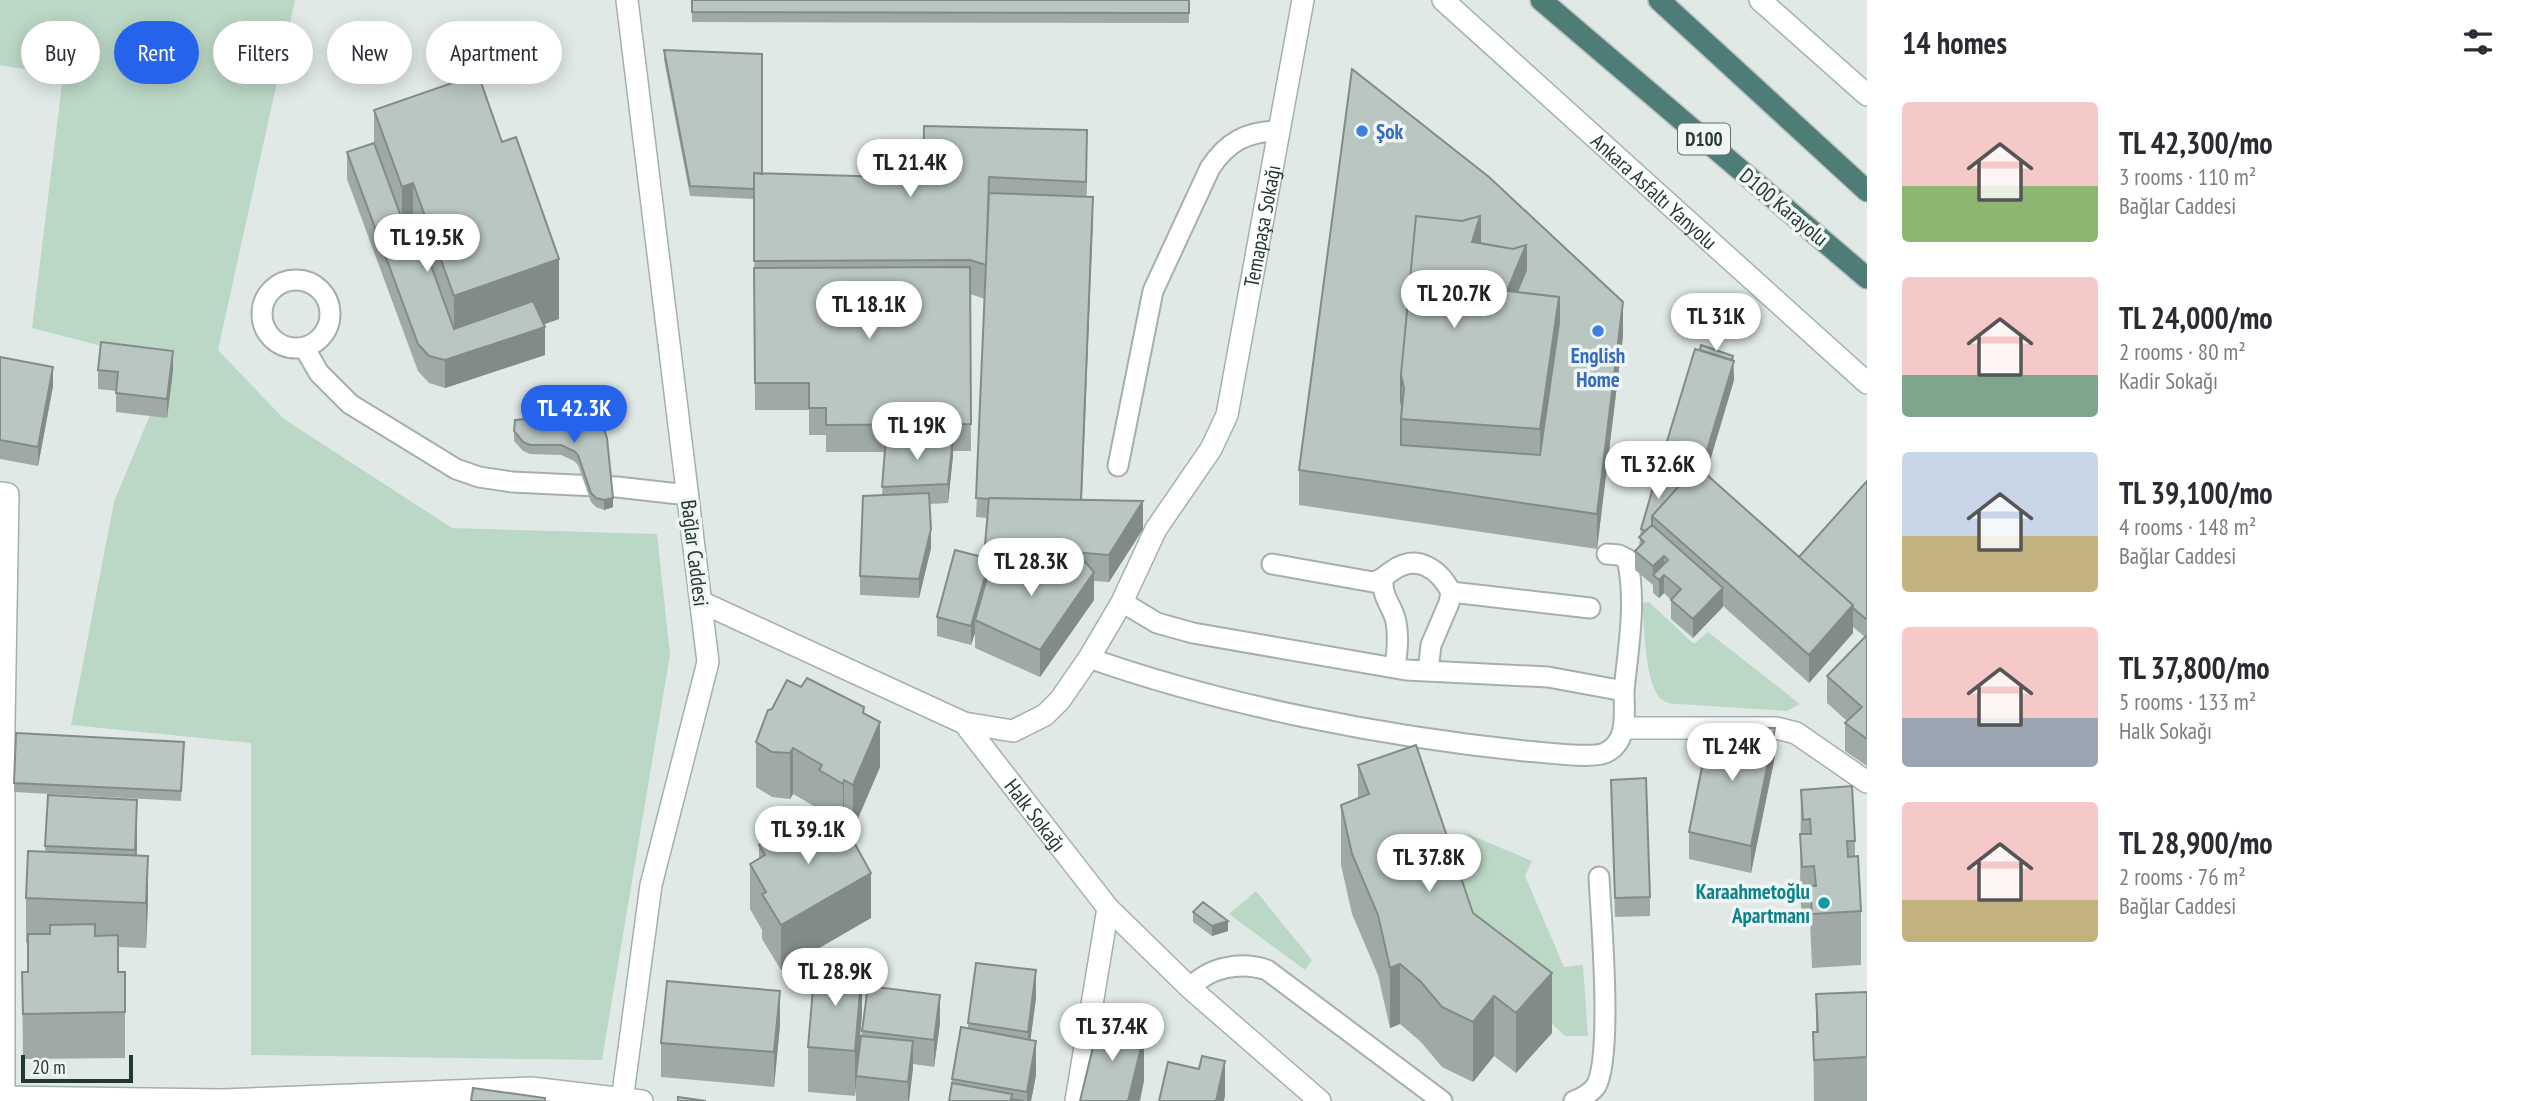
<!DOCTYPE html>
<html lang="en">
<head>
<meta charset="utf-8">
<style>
  body { margin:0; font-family:"PT Sans Narrow",sans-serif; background:#f7f7f7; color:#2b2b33; height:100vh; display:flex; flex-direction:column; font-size:26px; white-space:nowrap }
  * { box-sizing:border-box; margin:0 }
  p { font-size:23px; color:#7c7c81 }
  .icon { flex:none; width:38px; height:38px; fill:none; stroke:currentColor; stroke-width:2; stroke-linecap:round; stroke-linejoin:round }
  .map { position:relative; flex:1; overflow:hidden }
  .side { display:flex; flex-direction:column; background:#fff; width:665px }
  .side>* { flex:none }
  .guide { position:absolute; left:21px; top:21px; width:665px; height:63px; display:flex; gap:14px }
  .scale { position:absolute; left:21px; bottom:18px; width:112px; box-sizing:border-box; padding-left:7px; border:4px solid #233834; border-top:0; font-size:19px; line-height:24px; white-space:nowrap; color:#233834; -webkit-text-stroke:5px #f0f6f4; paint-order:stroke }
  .price { position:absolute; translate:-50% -60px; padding:0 16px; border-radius:24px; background:#fff; color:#222; font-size:23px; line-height:46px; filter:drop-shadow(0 2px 4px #0008) }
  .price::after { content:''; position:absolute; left:50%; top:42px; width:21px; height:16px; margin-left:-10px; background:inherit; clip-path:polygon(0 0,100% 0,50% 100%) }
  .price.active { background:#2563eb; color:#fff }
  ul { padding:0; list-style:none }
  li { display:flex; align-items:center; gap:21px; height:175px; padding:0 35px }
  li span { display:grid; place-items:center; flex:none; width:196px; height:140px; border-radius:7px; color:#555 }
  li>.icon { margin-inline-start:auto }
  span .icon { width:84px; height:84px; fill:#fffc; stroke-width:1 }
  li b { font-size:30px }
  h2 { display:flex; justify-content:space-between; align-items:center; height:84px; padding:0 35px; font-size:30px }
  .pill { padding:0 24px; border-radius:32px; background:#fff; box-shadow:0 4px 18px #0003; font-size:24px; line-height:63px }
  .pill.active { background:#2563eb; color:#fff }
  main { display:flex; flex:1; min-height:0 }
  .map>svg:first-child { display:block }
</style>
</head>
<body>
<main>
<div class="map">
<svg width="1867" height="1101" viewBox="0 0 1867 1101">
  <rect width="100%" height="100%" fill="#e0e9e6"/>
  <path fill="#bbd8c6" d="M0,0h295l-77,350 66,69 168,109 205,6 13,121 -68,405 -351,-5v-312l-180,-18 43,-223 57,-138 -139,-36 31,-252 -63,-11z
    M1649,602l45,42 14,-12 92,72 -13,7 -108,-7c-8,0 -15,-1 -20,-7 -15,-21 -14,-69 -17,-94z
    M1468,834l64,27 -7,15 39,91 19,-2 5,71h-23l-59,-56 -61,-123z
    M1256,891l56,69 -7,10 -76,-56z"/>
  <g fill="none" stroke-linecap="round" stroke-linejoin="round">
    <defs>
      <path id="service" d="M262 314a34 34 0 1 1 68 0a34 34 0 1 1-68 0Z
        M304,347l15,26 31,31 106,65 23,8 33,5 105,5 71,8
        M1118,466l35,-175 57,-123c17,-26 37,-37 69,-37
        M1607,554l12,1 8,4c10,42 1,90 -3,132
        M1272,564l101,18c10,-2 11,-6 19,-11 25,-18 47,-2 59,21l139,16
        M1383,580c-1,19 10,26 13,42 3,15 1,31 -1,46
        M1089,658c137,48 292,78 436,93 17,1 66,8 80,2 24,-11 19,-40 19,-62l-76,-14 -142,-7 -213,-37 -36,-10 -35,-21
        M1428,671l3,-26 18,-42 2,-11
        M1190,988c19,-21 51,-27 77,-18l175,131
        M1574,1101c8,-3 17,-8 22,-15 17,-30 5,-169 3,-209"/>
      <g id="minor">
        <path d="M0,493l8,1 -4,229v374"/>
        <path id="s1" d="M701,602l263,121 144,185 82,80 130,113"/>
        <path id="s2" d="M964,723l49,8 32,-16 15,-15 29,-42 33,-56 34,-73 55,-80 16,-34 76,-415"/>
        <path d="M1624,728h152l20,5 71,49"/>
        <path d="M0,1097l222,3 309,-12 111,13"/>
        <path d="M1076,1101l32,-193"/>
      </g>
      <path id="tertiary" d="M622,1101l29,-216 57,-223 -81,-662"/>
      <g id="secondary">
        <path id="s3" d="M1443,0l424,383"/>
        <path d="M1760,0l107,95"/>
      </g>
      <path id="trunk" d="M1541,0l326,278
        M1659,0l208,191"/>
    </defs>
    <use href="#service" stroke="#a4b0ad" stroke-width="23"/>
    <use href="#minor" stroke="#a4b0ad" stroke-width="24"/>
    <use href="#tertiary" stroke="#a4b0ad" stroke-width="24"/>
    <use href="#secondary" stroke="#a0b4af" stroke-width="24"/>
    <use href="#trunk" stroke="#bdc3c2" stroke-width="24"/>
    <use href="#service" stroke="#fff" stroke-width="19"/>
    <use href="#minor" stroke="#fff" stroke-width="21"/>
    <use href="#tertiary" stroke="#fff" stroke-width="21"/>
    <use href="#secondary" stroke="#fff" stroke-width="21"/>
    <use href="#trunk" stroke="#4e7d78" stroke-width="21"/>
  </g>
  <path fill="#9faaa7" d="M692,0h497v23l-497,-1z
    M664,50l98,124 161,4 164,-13 -1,32 7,19 -12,284 62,29 -34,53 -15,-1v19l-54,77 -65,-29v-15l-4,12 -34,-9v-19l48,-59 2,-40 -11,-1 9,-218 -15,-5 1,157h-18l-5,52 -19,1 2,44 -12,50 -59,-3v-19l22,-81 3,-43h-59v-17h-17v-25h-54l-1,-211 -64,-3 -26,-136z
    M1352,69l271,267 -26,213 -298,-44v-35z
    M374,110l185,209 -15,5 1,31 -100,33 -16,-5 -11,-12 -71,-192v-27l27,-9z
    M0,357l53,29 -15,80 -38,-7z
    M1733,360l1,20 -28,94 93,83 68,-76v285l-22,-15v-28l2,-2 -20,-18v-27l38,-39 -12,-10v6l-44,50 -86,-77 -30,32 -22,-19v-19l-7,-7 -5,5 -6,-5v-8l-18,-15v-19l4,-4 2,-18 20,-47v-21z
    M98,370h75l-6,48 -51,-6v-21l-18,-2z
    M586,414l27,93 -9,3 -8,-3 -5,-5 -13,-37 -4,-4 -13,-6 -31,-1 -7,-3 -9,-10v-10z
    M801,687l63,27 16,53 -27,63 -8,-4 26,92 -90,52 -19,-31v-9l-12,-21v-45l9,-5v-14l63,-21 6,-3 -9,-5v-7l-26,-15 -3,5 -18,-2 -16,-10v-45l16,-33z
    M184,742l-3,59 -167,-9v-9z
    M1775,756l-24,117 -62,-14v-27z
    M1358,765l115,148 79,120 -36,40 -22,-17 -21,26 -31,-15 -21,-25 -21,-18 -10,4 -12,-53 -26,-61 -11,-49v-60l17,-6z
    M1611,780l39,117v19l-35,1z
    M1801,790l54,51v15l6,55v54l-49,3 -2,-47h-8l-2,-32z
    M48,795l89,50v11l11,46 -2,46 -28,-1v25h7v86l-102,1 -1,-87h6v-29h-2v-45l19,-46z
    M1193,912l35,19 -16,5 -19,-14z
    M1867,992v109h-53l-1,-69h3v-38z
    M1036,998l-6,42 6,35 -5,26h-82l3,-22 16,-50v-6z
    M862,1014l-3,32 3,-15 78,-8 -6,44 -21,-3 -4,37h-53v-20l-1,15 -47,-4v-45z
    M780,1025l-6,62 -113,-10v-34z"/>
  <path fill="#828b88" d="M1087,130v35l-1,51v-34z
    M413,183v60l-11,4v-60z
    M1093,197v19l-12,306v-19z
    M1480,216v26l-8,26 -10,-22z
    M1526,245v60l-19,-14z
    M559,259v60l-105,37v-60z
    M1559,297v60l-19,132v-60z
    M1623,302v34l-26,213v-35z
    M545,327v28l-100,33v-28z
    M173,351v19l-6,48v-19z
    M1733,356l1,24 -33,111v-19z
    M53,367v19l-15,80v-19z
    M953,438v19l-5,46v-19z
    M1685,466v19l-3,10v-19z
    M613,498v9l-9,3v-10z
    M1143,501v28l-34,53v-27z
    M931,529v19l-12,50v-19z
    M1664,556v37l-5,5v-18l-6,-5v-9z
    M990,559v19l-15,42v13l-4,12v-19z
    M1094,572v28l-54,77v-27z
    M1723,588v19l-30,31v-19z
    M1853,605v28l-44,50v-28z
    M880,722v45l-27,63v-45z
    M1775,728v28l-24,117v-27z
    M793,748v46l-3,5v-46z
    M844,780v46l-1,3v-45z
    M137,800v45l-2,50v-45z
    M148,856v46l-2,46v-45z
    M871,873v45l-90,52v-45z
    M1228,921v10l-16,5v-10z
    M1400,964v60l-10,4v-60z
    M862,969v45l-7,82v-45z
    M1036,970v28l-8,61v-27z
    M1552,973v60l-36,40v-60z
    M780,991v34l-6,62v-35z
    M940,995v28l-6,44v-27z
    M1494,996v60l-21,26v-60z
    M1144,1035v46l-4,20h-12z
    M913,1041v28l-4,32h-1v-19z
    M1036,1041v34l-5,26h-4v-9z
    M1225,1061v35l-1,5h-8z"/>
  <path fill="#b9c6c2" stroke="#828b88" stroke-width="2" fill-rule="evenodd" d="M692,0h497v13l-497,-1z
    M664,50l98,4v120l-8,-1v16l-64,-3z
    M1352,69l137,108 134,125 -26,212 -298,-44zM1416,216l46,5 18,-5v27l33,6 13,-4v25l-9,22 42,5v26l-19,132 -139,-10v-26l1,-13 -1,-5v-26z
    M478,74l24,68 14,-5 43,122 -105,37 -41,-113 -11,4 -28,-77z
    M924,126l163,4 -1,52 -97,-5 -3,88 -16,-5 -216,1v-88l169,5z
    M374,143l28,76 11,-3 41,113 79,-28 12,26 -100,33 -16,-4 -11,-12 -71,-192z
    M989,193l104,4 -12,303 -92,-2v1l-13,-1z
    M1416,216l46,5 18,-5 -8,26 41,7 13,-4 -19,46 52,6 -19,132 -139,-10 3,-31 -3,-13z
    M970,267l1,157 -145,1v-17h-17v-25h-54l-1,-115z
    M101,342l72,9 -6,48 -51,-6 2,-21 -20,-2z
    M1701,345l32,11 -1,4 -32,-10z
    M1695,349l39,12 -33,109 -4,-4 -3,3 -9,-3 -3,10 -21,-4 3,-10 -3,-1z
    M0,357l53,10 -15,80 -38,-7z
    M586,414l8,4 9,9 4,11 6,60 -9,2 -8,-2 -5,-5 -13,-38 -4,-4 -13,-6h-31l-7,-3 -9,-11 1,-11z
    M886,438h67l-5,46 -66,3z
    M1697,466l156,139 -44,50 -157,-139z
    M1655,481l25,4 -28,31v9l-7,6 -4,-2z
    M1867,481v138h-1l-13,-11v-3l-54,-48z
    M929,493l2,36 -12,50 -59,-3 3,-80z
    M989,498l154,3 -34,54 -124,-10z
    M1652,525l71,63 -30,31 -22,-19 10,-11 -17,-14 -5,5 -6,-5 15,-15 -4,-4 -11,10 -18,-15 9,-9 -5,-5z
    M955,550l35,9 -19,67 -34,-9z
    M1080,556l14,16 -54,78 -65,-30 16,-56 67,-2z
    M1867,635v104l-22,-16 17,-16 -35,-31z
    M807,678l57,29 -1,6 17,9 -27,63 -9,-5 -1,4 -24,-14 3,-5 -29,-17 -3,5 -18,-1 -16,-10 12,-32 4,-1 15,-29 14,7z
    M1710,727l65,1 -24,118 -62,-14z
    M16,733l168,9 -3,49 -167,-8z
    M1416,745l57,168 79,60 -36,40 -22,-17 -21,26 -31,-15 -21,-25 -21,-18 -10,4 -12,-53 -26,-61 -11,-49 28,-11 -11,-29z
    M1646,778l4,119 -35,1 -4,-118z
    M1852,786l3,55h-8l1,16 10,-1 3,55 -49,3 -2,-28h6l-2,-20 -12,1 -2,-33h11l-1,-15 -7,1 -2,-30z
    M48,795l89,5 -2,50 -90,-4z
    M817,815l5,9 17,-9 32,58 -90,52 -19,-31 4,-2 -16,-28 15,-9 -6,-10z
    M28,851l120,5 -2,47 -120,-5z
    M1203,902l25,19 -16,5 -19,-14z
    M95,924v12l23,-1v37h7v40l-102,2 -1,-42h6v-38h22v-9z
    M976,963l60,7 -8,62 -60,-9z
    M815,965l47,4 -7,82 -47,-4z
    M667,981l113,10 -6,61 -113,-9z
    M868,986l72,9 -6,45 -72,-9z
    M1867,992v65l-53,3 -1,-28h5l-2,-38z
    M1100,1018l32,7v7l12,3 -16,66h-48z
    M961,1027l75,14 -9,51 -75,-13z
    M861,1036l52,5 -5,41 -52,-6z
    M1202,1056l23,5 -9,40h-57l9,-39 31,7z
    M952,1083l60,11 -1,5 13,2h-75z
    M473,1088l72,10v3h-74z
    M678,1097l28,4h-28z"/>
  <g fill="#3f7fe0" stroke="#f0f6f4" stroke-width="2.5">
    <circle cx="1362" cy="131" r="7"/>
    <circle cx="1598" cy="331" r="7"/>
  </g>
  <circle fill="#0f9aa8" stroke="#f0f6f4" stroke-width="2.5" cx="1824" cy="903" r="7"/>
  <g text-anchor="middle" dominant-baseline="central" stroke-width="7" stroke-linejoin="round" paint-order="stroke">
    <rect fill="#f0f6f4" stroke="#60716e" stroke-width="2" x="1678" y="123.5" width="52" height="31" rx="5"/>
    <g font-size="19" font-weight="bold" fill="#233834">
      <text x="1704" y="139">D100</text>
    </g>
    <g font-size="21" font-weight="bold" fill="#366cbe" stroke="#f0f6f4" text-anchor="start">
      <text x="1376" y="131">Şok</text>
      <text x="1598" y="355" text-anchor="middle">English<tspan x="1598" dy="24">Home</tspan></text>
    </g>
    <g font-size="21" fill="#233834" stroke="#f0f6f4">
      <text stroke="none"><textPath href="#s3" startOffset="285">Ankara Asfaltı Yanyolu</textPath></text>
      <text transform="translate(1784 207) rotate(40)">D100 Karayolu</text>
      <text stroke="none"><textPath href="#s2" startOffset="630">Temapaşa Sokağı</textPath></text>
      <text transform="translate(695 553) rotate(83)">Bağlar Caddesi</text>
      <text stroke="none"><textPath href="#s1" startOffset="406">Halk Sokağı</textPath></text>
    </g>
    <g font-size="21" font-weight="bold" fill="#0d838f" stroke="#f0f6f4" text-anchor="end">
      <text x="1810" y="891">Karaahmetoğlu<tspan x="1810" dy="24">Apartmanı</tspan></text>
    </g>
  </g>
</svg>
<div class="scale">20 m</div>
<b class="price" style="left:910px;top:199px">TL 21.4K</b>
<b class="price" style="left:427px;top:274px">TL 19.5K</b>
<b class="price" style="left:1454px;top:330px">TL 20.7K</b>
<b class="price" style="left:869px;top:341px">TL 18.1K</b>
<b class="price" style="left:1716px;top:353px">TL 31K</b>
<b class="price active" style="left:574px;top:445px">TL 42.3K</b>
<b class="price" style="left:917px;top:462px">TL 19K</b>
<b class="price" style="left:1658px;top:501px">TL 32.6K</b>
<b class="price" style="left:1031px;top:598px">TL 28.3K</b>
<b class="price" style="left:1732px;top:783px">TL 24K</b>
<b class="price" style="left:808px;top:866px">TL 39.1K</b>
<b class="price" style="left:1429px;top:894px">TL 37.8K</b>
<b class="price" style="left:835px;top:1008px">TL 28.9K</b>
<b class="price" style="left:1112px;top:1063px">TL 37.4K</b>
<div class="guide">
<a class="pill">Buy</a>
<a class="pill active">Rent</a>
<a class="pill">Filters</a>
<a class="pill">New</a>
<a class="pill">Apartment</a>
</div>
</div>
<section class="side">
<h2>14 homes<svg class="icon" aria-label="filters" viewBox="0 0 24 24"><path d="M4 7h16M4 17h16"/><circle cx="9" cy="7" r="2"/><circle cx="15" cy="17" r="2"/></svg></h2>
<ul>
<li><span style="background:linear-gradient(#f6c9c9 60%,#8fb573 0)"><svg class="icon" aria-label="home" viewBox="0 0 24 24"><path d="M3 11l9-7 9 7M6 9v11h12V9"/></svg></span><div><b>TL 42,300/mo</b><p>3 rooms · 110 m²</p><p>Bağlar Caddesi</p></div></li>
<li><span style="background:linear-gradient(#f6c9c9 70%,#7fa58c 0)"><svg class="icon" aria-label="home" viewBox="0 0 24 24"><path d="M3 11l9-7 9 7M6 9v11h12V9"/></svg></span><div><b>TL 24,000/mo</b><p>2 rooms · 80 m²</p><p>Kadir Sokağı</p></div></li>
<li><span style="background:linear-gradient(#c9d6e8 60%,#c2b280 0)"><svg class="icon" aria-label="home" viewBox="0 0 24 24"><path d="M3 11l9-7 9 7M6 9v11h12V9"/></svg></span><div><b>TL 39,100/mo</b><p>4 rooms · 148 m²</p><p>Bağlar Caddesi</p></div></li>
<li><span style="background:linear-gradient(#f6c9c9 65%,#9aa5b1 0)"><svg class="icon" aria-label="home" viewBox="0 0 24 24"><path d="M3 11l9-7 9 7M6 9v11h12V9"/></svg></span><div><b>TL 37,800/mo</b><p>5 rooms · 133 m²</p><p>Halk Sokağı</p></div></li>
<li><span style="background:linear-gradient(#f6c9c9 70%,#c2b280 0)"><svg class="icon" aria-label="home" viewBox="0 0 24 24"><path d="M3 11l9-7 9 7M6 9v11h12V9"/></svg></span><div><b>TL 28,900/mo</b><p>2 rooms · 76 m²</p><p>Bağlar Caddesi</p></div></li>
</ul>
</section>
</main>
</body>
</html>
